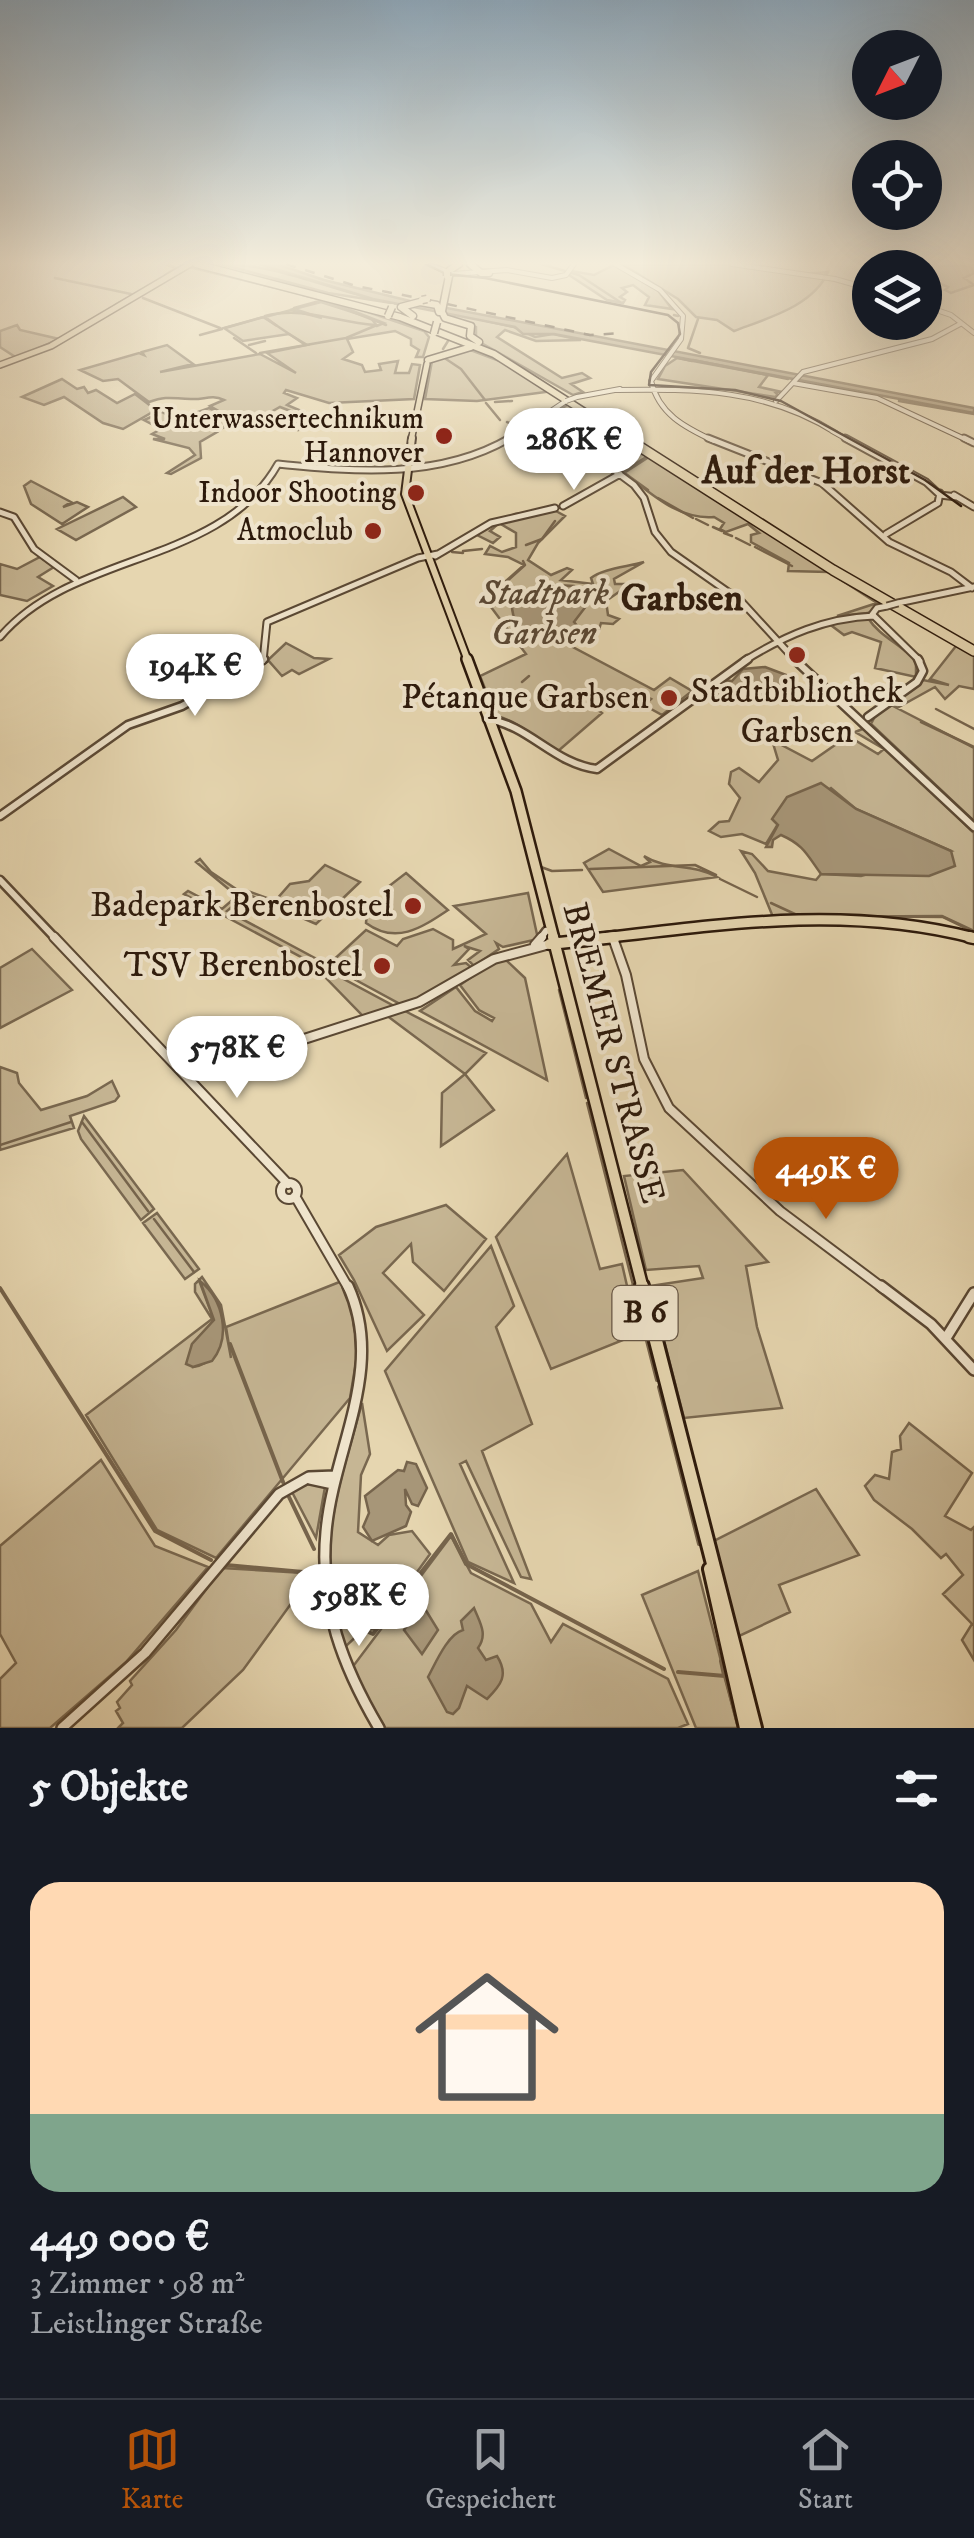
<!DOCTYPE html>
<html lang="de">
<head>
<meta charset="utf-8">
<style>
  body { margin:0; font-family:"IM FELL DW Pica",serif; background:#20242c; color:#f1f3f6; height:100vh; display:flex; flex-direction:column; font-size:38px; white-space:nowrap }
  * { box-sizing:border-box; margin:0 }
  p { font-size:32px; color:#9ea1a6 }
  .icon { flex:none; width:55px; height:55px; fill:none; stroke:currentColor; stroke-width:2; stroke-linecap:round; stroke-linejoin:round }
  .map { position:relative; height:1728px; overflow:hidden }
  .drawer { display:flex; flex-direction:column; background:#171b24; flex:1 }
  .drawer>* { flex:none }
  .needle { width:65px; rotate:228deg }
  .fabs { position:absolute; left:852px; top:30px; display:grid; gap:20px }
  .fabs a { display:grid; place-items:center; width:90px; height:90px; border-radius:50%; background:#171b24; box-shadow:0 10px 40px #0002; font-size:50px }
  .price { position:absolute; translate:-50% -85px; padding:0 22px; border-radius:35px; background:#fff; color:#222; font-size:32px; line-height:65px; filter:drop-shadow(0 2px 5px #0008) }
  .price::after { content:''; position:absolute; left:50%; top:60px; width:30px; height:22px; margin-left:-15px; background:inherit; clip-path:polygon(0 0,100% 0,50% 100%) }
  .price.active { background:#b45309; color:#fff }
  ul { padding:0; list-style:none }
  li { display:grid; align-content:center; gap:20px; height:530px; padding:0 30px }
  li span { display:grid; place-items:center; height:310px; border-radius:30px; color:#555 }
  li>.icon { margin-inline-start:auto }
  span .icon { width:180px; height:180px; fill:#fffc; stroke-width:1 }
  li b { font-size:42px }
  h2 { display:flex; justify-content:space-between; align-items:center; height:120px; padding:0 30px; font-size:42px }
  .tabs { display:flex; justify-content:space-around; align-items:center; height:140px; border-top:2px solid #363941; background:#171b24; font-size:28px; color:#9ea1a6 }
  .tabs a { display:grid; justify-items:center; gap:5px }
  .tabs .active { color:#b45309 }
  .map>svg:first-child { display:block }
</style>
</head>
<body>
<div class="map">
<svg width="974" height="1728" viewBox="0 0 974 1728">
  <rect width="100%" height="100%" fill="#e6d6b0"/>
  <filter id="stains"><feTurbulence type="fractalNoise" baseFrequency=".002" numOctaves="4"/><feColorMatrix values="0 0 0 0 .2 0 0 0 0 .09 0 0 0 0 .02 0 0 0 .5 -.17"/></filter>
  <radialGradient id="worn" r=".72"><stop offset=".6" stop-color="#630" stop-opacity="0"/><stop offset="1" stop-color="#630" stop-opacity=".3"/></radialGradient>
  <path fill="#c6b694" stroke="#796850" stroke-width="2.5" fill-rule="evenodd" d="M221,264c60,0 116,30 177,40l-70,-11z
    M622,264h129l53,10 24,-2c-15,34 -60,46 -94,59l-17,-11 -21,-3 -18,-18z
    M885,264l85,2 4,7 -10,5 10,7 -23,8 -6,-3 3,-3 -23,-10v-9z
    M192,265l161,42 71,24 5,6 -6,20h-7l3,-7 -8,-5v-6l-16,-8 -48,8 6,13 -10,7 19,6 3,7 16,-2 -2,-6 19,-3 -3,12h14l3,-9 8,1 -6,34 -85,4 -43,-13 -2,3 13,5 -10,7 31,13 -20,12 -7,-3 15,-10 -26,-10 -32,18 -12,-5 -18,11 -20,-19 11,-4 20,9 -19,-11 14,-6c-13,-6 -20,0 -33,-1 -18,0 -22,-4 -42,3l-31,-23 -15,2 -23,-11 59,-17 5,2 -2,-3 25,-7 26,19 -33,8 100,-18 36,19 -29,-20 40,-8 -18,-11 -46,7 -19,-13 39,-11 14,9 -12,-9 26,-7 31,8 -28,-9 27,-7 50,16 6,8 7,-3 -62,-24 -133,-32z
    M614,265l42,23 16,21 -27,-4 4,-8 -16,-12 -11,3 5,4 -7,5 5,3 -2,3 -16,-3 -38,-25 3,-4 22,4z
    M456,314l58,13 21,10 18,-3 28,6 -45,1 -31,-11 -8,7 65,41 20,-5 8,5 -19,6 12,8 -10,3 -97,-55v-13l-23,-9z
    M17,325l3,5 39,9 -42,19 -17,-11v-16z
    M468,349l42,16 43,26 -76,10 -52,-2 7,-38z
    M677,358l91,17 -9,12 23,5h-7l3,3 -3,2 -117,-18 7,-13z
    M62,379l15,10 7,-2 4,6 8,-3 21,13 18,-9 21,16 -33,19 -20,-6 -39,-26 -20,8 -22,-8z
    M570,403l81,51 -27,17 -26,-19 -67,-23z
    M162,412l14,8 -3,4 22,-10 22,18 -17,10 1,16 -30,16 -4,-1 28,-18 -6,-7 -36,-9h12l-13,-5 9,-5 -17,-9z
    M652,455l233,149 -17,9 -31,3 40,-13 -48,-31 -41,-1 1,-8 -38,-21v-7l8,-2 -11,-9 -22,8 -6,-3 4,-6 -10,-6c-36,3 -62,-23 -90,-44z
    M31,481l40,21 -8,5 14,-5 11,5 -26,17 -31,-20 -7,-18z
    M123,497l13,10 -60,33 -19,-11z
    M554,510l11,6 -27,27 -10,17 23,15 16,-7 5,2 -11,10 32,4 -2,-6c11,-9 35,-11 53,-16l-30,17 1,5h9l-1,5 -17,12 2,14 11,4 -6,5 -12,-1 -3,10 -27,13 83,44 16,-12 22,13 -30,24 -18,-10 7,-6c-25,-12 -36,-9 -58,7l9,7 -45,39c-19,-11 -40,-32 -61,-36l-16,-40 46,-22 -38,-51 3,-9 33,-29 -16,-8 -23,-3 5,-8 12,6 14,-5v-14l-17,-10 -9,8 10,6 -7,6 -18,-9 40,-20z
    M40,557l14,10 -16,10 15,9 -26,15 -27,-6v-31l17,5z
    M853,616l15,2c11,18 34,27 48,43v16l-41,-9 6,-26 -29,-10 -8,3 -16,-12z
    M286,643l28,15 15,1 -30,15 -7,-4 -10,6 -14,-16z
    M956,646l18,9v34l-15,-3 -14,13 -10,-12 -38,21 -6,-5 32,-23 26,5 -19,-6z
    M891,705l83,43v73l-103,-97 4,-8z
    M865,728l109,105v98l-32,-15 -169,1 -18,-44 -14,-22 11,3 16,17 48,9 5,-6 40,2 90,-25 -95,-42 -25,-21 -53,36 -12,20 -24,-10 -21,3 -12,-6 10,-9 10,-1 11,-23 -11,-14 2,-12 8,-4 20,14 19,-22 -6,-20 40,21 36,-25 30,18 6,-5 -29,-17z
    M609,849l32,17 9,-4 -6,-6c24,15 48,7 73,21l-114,15 -19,-29z
    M200,859l11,13 31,21 6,-2 27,10 15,-17 19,-3 16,-16 35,17 -44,42 -69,-30 -20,17 101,54 38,-35 31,16 6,-7 30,-10 20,11v9l33,-15 -32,-28 74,-13 10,46 -35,8 -7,-4 3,6 -25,17 -6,-6 12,-9 -16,-5 5,3 -15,16 12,-2 6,5 -46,27 -24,10 -72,-39 -3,4 67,36 -31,10 -41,-42 3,-4 -141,-76 4,-3 34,18 15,-13 -41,-34z
    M406,873l42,37c-27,18 -52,35 -82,13l1,-11 19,-9 -3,-3 7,-5 -6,-5z
    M32,949l40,41 -72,38v-60z
    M496,960h10l19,18 22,102 -127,-69 36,-24 19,24 17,10 2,-3 -15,-8 -19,-25z
    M403,1010l83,43 -21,21 29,36 -53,36 1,-53 23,-19 -79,-59z
    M0,1067l17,6 2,10 22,27 46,-14 25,-15 7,15 -4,5 -45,15 4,12 -74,22z
    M84,1116l70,93 -13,11 -60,-81 -3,-8z
    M567,1154l33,115 22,-5 16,70 -87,35 -55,-132z
    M683,1170l85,92 -22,4 11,61 25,81 -98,10 -34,-132 53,-8 -4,-12 -53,4 -22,-94z
    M446,1205l40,34 -42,52 -31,-29 -2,-18 -28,29 41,42 -37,36 -33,-71 -15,-25 37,-28z
    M157,1213l42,56 -14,10 -42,-56z
    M491,1246l23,60 -18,21 36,97 -50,27 49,128 -10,-2 -55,-116 -6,3 54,119 -46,-21 -83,-191z
    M202,1277l19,28 10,53 -5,-31 116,-46 9,27 7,42 -8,48 -134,160 -59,-28 -71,-115 126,-96 -17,-27v-8zM200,1283c31,13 32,78 -7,84l-1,-22 22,-25z
    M362,1403l8,51 -9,21 -3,57 20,13 11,-10 23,-4 18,23 -54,75 -13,1 -18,17c-30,-101 -10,-146 17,-244z
    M909,1423l63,50 -27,43 26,14 3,-3v133l-12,-20 10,-16 -29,-30 20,-19 -17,-21 -5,4 -29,-29 -38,-29 -9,-14 10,-11 14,4 3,-27 9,-3 -1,-13z
    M101,1460l54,86 53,21 -82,95 -76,66h-50v-49l16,-16 -16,-29v-88z
    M312,1483l13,4 -9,51 -25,-48z
    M816,1489l43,66 -80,30 11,27 -53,25 -25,-95z
    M451,1536l20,37 60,31 20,38 12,-18 105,55 20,45 -10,4h-293l-34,-59z
    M222,1568l82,5 2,10 -63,87 -61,58h-64l5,-5 -7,-12 4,-3 -3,-6 15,-17 -2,-4 46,-51z
    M698,1571l40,157h-42l-54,-133z"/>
  <path fill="#a79678" stroke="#76644c" stroke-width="2.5" d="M259,264h18l47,16 86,21 564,107v5l-420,-79h-31l-8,-7 -142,-28z
    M556,585l18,1 16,15 -16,21 10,12c-32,11 -75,8 -72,-35z
    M765,667l24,9 -14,17 -17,2 -10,7 -19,-8 -16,2 -6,-3 17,-13 8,1 11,-12z
    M821,783l35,26 95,42 4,15 -26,10 -108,-2c-14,-19 -17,-29 -40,-39l-8,5 -1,7h-6l12,-22 -6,-6 15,-22z
    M200,1281c24,19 31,57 12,80l-19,6 -7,-3 6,-20 22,-24z
    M407,1462l9,2 11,24 -9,18 -6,-2 -7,-15 1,16 5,7 -5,14 -34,15 -9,-14 6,-14 -4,-17 33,-26 6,1z
    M422,1604l16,26 -16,24 -18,-24z
    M474,1608c6,15 14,26 4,40l8,12 11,-4c12,19 4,29 -10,43l-20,-13 -8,22 -6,6 -6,-2 -19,-35c8,-15 20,-43 35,-47l-2,-9z"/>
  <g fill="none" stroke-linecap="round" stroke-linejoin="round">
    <path stroke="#76644c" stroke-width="2.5" d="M165,264l11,4 -11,7
      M541,264l38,11 41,27
      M55,278l76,16
      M303,295l16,4
      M143,298l77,30
      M115,305l12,-7
      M294,308l29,-8 63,25
      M674,315l4,1
      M265,316c38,-10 70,6 110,9
      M698,319l-10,29 12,5
      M225,328l39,-11 40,27
      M200,335l22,-6
      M234,338l22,15
      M249,345l16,-4
      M443,349l5,-8
      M260,353l86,-15 31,-13
      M679,358l13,3
      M446,359l15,10 24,31
      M693,360l95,19
      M899,401l75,13
      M495,402l17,-1
      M486,403l14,17
      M507,422l12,5
      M532,431l13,4
      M549,437l41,13
      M591,450l14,7
      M607,458l16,13
      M626,474l22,16
      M658,498l35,20
      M696,519l12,6
      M713,527l9,4
      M724,533l8,3
      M736,538l14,7
      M526,545l16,-6 13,-18
      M755,547l37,19
      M463,551l19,-2
      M452,552l11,1
      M495,592l30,-27 -2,-4
      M522,682l7,-6
      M936,709l38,20
      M921,722l53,25
      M541,867l11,4 30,-1
      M590,869l105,-4 21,10
      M720,879l37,18
      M771,903l26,12 29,1
      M839,916l104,1 31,15
      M559,990l27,108
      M587,1103l47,186
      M82,1122l66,89
      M0,1145l71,-23
      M154,1219l40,53"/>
    <path stroke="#76644c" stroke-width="4" d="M633,1286l24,94
      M0,1288l155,243 56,29
      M230,1344l53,138
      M659,1387l40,157
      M289,1497l25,52
      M226,1565l88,8
      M328,1577l6,1 25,50 14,6 78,-100 15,30 198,105
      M721,1661l3,14
      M678,1672l47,4 14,52"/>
    <defs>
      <path id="minor-far4" d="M429,264l24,10 54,-4 45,8 14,-3 8,-11
        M615,264l45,26 23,26 -2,23 -30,42c8,33 33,46 63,60
        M732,264l103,15 35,10
        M925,306l26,9 23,18
        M793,383l84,15 92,43
        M617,390c79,-1 150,-1 219,43
        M577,397l43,-8
        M776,401l27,-29 129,-33 28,-15
        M832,431l18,10
        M524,432l26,9
        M506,441l60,-40"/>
      <path id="minor-far3" d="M543,438l52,18 39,29 10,13 11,34 16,20 70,49 55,60
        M708,438l114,45 67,59 62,30 21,16
        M845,438l81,44 14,13 17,2
        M964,438l10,5
        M954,495l20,12
        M563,506l57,-32
        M0,512l14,5 20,32 42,31
        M886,534l52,-31 2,-10
        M435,556l56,-33 64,-15
        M898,603l76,-16
        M871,616l6,-8 10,-2
        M874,616l46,45
        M0,637c74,-87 220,-70 278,-173 78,8 162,15 232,-26
        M263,661l4,-39 151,-64 20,-4
        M744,661c42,-26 81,-43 130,-45"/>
      <path id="minor-far2" d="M794,659l180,168
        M868,717l49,-35 6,-11 -5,-12
        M487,719c42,6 67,45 110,50l151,-110
        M0,816l128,-91 54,-19 82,-47
        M0,880l56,59
        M540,939l6,-8"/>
      <path id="minor-far1" d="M54,937l234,247
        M613,938l13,37 18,84 25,49 111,103 104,78
        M535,945l7,-8
        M189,1076l230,-74 75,-43 56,-15
        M281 1191a8 8 0 1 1 16 0a8 8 0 1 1-16 0Z
        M295,1196l54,93"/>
      <path id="minor" d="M348,1286c38,83 -15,163 -22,246 -7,73 17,135 53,196
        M881,1286l50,38 43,46
        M946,1338l28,-45
        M310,1479l23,5
        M62,1728l83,-75 134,-159 30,-17 26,-1"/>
      <path id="major-far4" d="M0,365l51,-19 139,-82
        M411,441l16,-77"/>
      <path id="major-far3" d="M412,438l-7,56 63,167"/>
      <path id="major-far2" d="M467,659l49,132 38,148
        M595,939c127,-15 253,-34 379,-1"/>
      <path id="major-far1" d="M553,937l90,352
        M969,937l5,1
        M550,944l65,-7"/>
      <path id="major" d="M642,1286l113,442
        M710,1569l36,159"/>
      <path id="highway-far1" d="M196,264l204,53 94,37 136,87
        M470,264l11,9h8
        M450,270l9,-6
        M442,311l7,-35
        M442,312l3,6 26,8 -1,10 9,6
        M413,316l-12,-9 19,-5 17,3 2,7
        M428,360l43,-13"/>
      <path id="highway" d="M626,438l207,132 141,81"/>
    </defs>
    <use href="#minor-far4" stroke="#5a4834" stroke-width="6"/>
    <use href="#minor-far3" stroke="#5a4834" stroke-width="9"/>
    <use href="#minor-far2" stroke="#5a4834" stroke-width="11"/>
    <use href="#minor-far1" stroke="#5a4834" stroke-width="12"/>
    <use href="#minor" stroke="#5a4834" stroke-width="14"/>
    <use href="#major-far4" stroke="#2c190b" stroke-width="8"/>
    <use href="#major-far3" stroke="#2c190b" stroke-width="10"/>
    <use href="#major-far2" stroke="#2c190b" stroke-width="14"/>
    <use href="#major-far1" stroke="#2c190b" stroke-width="15"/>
    <use href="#major" stroke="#2c190b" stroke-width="18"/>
    <use href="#highway-far1" stroke="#2c190b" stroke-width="9"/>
    <use href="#highway" stroke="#2c190b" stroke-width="12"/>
    <use href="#minor-far4" stroke="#efe4cc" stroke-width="4"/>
    <use href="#minor-far3" stroke="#efe4cc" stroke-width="5"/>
    <use href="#minor-far2" stroke="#efe4cc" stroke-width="6"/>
    <use href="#minor-far1" stroke="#efe4cc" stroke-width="8"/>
    <use href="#minor" stroke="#efe4cc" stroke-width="9"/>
    <use href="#major-far4" stroke="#e6d6b0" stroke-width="5"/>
    <use href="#major-far3" stroke="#e6d6b0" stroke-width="6"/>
    <use href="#major-far2" stroke="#e6d6b0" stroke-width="9"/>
    <use href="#major-far1" stroke="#e6d6b0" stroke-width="10"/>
    <use href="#major" stroke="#e6d6b0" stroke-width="12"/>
    <use href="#highway-far1" stroke="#e6d6b0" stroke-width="6"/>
    <use href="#highway" stroke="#e6d6b0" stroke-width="9"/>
    <path stroke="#2c190b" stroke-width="2.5" d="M426,264l20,10 39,4 183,37 10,8 2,11 -29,38 -2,13 86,5 46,11 144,79 36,26"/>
    <path stroke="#2c190b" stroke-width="2.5" stroke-dasharray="10 10" stroke-linecap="butt" d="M286,264l70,22 83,16
      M447,304l143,31 32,-2"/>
    <defs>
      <path id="minor-bridge-far1" d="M566,401l11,-4"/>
      <path id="minor-bridge" d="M887,606l11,-3"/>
      <path id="highway-bridge" d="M447,272v4
        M422,300l5,-1
        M388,316l4,-9
        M434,333l3,-11"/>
    </defs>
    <use href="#minor-bridge-far1" stroke="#5a4834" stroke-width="6" stroke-linecap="butt"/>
    <use href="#minor-bridge" stroke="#5a4834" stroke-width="9" stroke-linecap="butt"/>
    <use href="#highway-bridge" stroke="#2c190b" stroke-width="9" stroke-linecap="butt"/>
    <use href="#minor-bridge-far1" stroke="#efe4cc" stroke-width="4"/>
    <use href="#minor-bridge" stroke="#efe4cc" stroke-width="5"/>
    <use href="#highway-bridge" stroke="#e6d6b0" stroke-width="6"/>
  </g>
  <linearGradient id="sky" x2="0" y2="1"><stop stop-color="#8ea8bb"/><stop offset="0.52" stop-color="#f4eddb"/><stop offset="1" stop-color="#f4eddb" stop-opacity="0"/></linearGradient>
  <rect width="974" height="506" fill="url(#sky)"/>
  <g fill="#8f2418" stroke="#efe4cc" stroke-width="4">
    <circle cx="444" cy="436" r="10"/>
    <circle cx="416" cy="493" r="10"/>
    <circle cx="373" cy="531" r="10"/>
    <circle cx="797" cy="655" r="10"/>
    <circle cx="669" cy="698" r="10"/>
    <circle cx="413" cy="906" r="10"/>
    <circle cx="382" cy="966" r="10"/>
  </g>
  <g text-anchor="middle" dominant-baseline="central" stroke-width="8" stroke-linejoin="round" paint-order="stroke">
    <g font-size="30" fill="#2c190b" stroke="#efe4cc" text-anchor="end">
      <text x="424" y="419">Unterwassertechnikum<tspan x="424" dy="34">Hannover</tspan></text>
      <text x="396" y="493">Indoor Shooting</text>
      <text x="353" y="531">Atmoclub</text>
    </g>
    <rect fill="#efe4cc" stroke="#665645" stroke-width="2.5" x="612.5" y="1286" width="65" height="54" rx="8"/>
    <g font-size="32" font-weight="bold" fill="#2c190b">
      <text x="645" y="1313">B 6</text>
    </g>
    <g font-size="35" font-style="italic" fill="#5a4834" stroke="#efe4cc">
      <text x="544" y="594">Stadtpark<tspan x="544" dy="40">Garbsen</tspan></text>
    </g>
    <g font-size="35" fill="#2c190b" stroke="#efe4cc" text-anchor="end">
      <text x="797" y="692" text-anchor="middle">Stadtbibliothek<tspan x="797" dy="40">Garbsen</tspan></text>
      <text x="649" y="698">Pétanque Garbsen</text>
      <text x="393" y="906">Badepark Berenbostel</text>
      <text x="362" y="966">TSV Berenbostel</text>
    </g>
    <g font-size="35" fill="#2c190b" stroke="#efe4cc">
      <text transform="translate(613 1053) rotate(75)">BREMER STRASSE</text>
    </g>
    <g font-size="38" font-weight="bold" fill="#2c190b" stroke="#efe4cc">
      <text x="806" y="472">Auf der Horst</text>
      <text x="682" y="599">Garbsen</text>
    </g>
  </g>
  <rect width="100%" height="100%" filter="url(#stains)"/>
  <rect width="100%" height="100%" fill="url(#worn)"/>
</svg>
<div class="fabs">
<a><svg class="needle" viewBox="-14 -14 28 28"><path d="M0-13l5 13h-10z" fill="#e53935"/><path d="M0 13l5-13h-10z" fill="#9ea1a6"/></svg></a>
<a><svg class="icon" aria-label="locate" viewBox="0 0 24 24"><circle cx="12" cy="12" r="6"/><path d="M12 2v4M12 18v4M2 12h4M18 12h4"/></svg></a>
<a><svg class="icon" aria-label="layers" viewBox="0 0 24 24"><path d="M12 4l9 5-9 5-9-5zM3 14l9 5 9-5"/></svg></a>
</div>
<b class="price" style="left:574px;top:493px">286K €</b>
<b class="price" style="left:195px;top:719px">194K €</b>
<b class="price" style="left:237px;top:1101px">578K €</b>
<b class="price active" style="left:826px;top:1222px">449K €</b>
<b class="price" style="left:359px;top:1649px">598K €</b>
</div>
<section class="drawer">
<h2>5 Objekte<svg class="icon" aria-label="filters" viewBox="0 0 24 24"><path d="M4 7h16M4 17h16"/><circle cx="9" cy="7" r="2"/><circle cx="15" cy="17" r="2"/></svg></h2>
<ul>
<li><span style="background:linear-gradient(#ffd9b3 75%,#7fa58c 0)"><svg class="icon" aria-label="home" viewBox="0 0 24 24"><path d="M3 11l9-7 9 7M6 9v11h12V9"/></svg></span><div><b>449 000 €</b><p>3 Zimmer · 98 m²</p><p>Leistlinger Straße</p></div></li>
</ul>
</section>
<nav class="tabs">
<a class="active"><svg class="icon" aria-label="map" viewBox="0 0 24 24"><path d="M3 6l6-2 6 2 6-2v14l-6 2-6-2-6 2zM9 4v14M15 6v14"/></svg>Karte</a>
<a><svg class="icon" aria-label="saved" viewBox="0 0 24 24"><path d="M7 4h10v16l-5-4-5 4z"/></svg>Gespeichert</a>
<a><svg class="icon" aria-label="home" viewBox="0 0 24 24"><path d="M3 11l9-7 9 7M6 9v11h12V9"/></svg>Start</a>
</nav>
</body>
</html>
